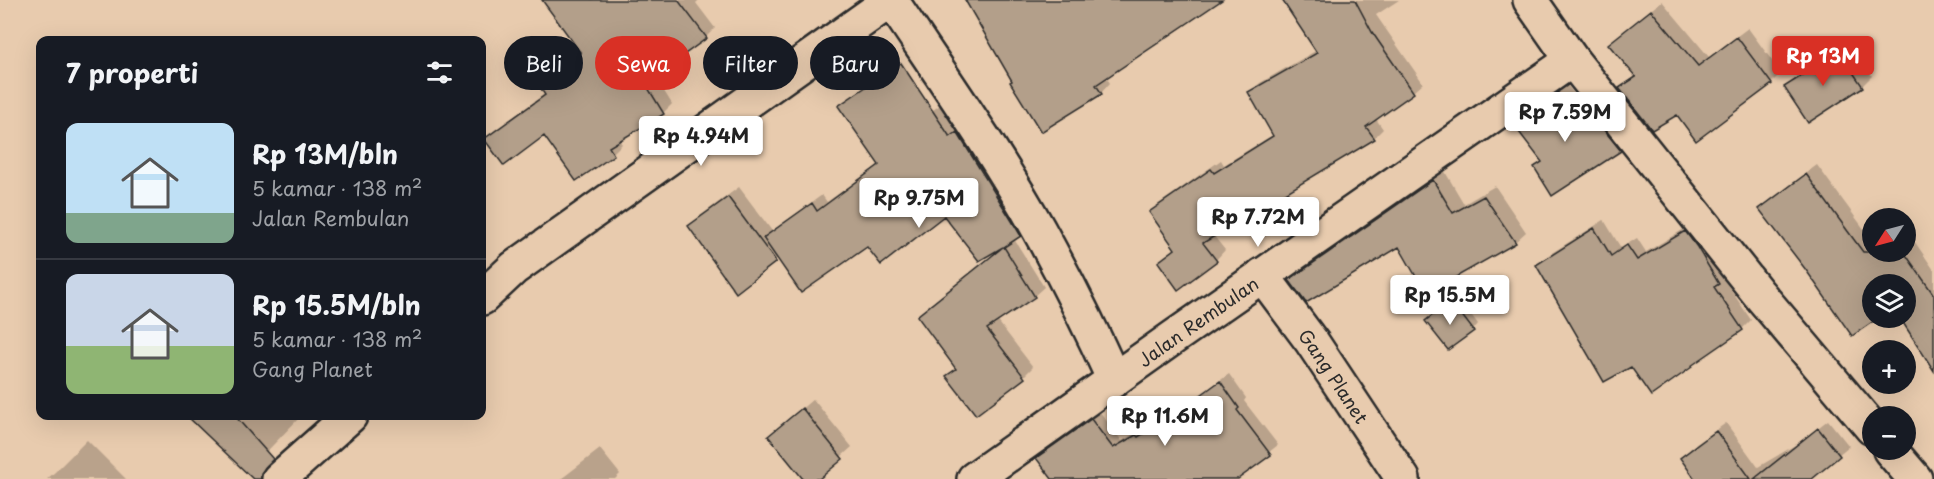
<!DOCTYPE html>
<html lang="id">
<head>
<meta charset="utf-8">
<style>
  body { margin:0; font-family:"Playpen Sans",sans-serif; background:#242831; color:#f1f3f6; height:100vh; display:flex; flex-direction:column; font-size:22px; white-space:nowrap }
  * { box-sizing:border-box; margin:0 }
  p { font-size:20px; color:#9ea1a6 }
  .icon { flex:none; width:33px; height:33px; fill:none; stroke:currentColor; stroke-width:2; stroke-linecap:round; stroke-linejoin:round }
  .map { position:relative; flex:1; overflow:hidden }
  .details { position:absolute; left:36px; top:36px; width:450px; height:384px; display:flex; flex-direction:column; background:#171b24; border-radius:12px; box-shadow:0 6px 24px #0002 }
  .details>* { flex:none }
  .banner { position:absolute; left:504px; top:36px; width:570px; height:54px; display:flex; gap:12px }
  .needle { width:39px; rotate:234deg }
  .controls { position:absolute; left:1862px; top:208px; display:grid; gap:12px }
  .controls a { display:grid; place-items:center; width:54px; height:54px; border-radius:50%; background:#171b24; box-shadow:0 6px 24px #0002; font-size:30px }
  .price { position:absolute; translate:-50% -51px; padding:0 14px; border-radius:6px; background:#fff; color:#222; font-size:20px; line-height:39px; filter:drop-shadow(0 2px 3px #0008) }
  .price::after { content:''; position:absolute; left:50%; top:36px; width:18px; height:14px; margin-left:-9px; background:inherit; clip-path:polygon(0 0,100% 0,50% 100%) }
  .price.on { background:#d93025; color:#fff }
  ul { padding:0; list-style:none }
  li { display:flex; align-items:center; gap:18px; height:150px; padding:0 30px }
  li+li { border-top:2px solid #363941 }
  li span { display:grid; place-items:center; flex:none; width:168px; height:120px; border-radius:12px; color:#555 }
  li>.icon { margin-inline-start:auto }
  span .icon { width:72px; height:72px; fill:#fffc; stroke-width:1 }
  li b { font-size:26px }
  h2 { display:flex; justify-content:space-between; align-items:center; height:72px; padding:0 30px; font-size:26px }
  .tag { padding:0 21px; border-radius:27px; background:#171b24; box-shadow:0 6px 24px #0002; font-size:21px; line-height:54px }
  .tag.on { background:#d93025; color:#fff }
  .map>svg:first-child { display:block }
</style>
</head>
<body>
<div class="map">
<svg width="1934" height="479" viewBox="0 0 1934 479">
  <rect width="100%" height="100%" fill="#e8cbae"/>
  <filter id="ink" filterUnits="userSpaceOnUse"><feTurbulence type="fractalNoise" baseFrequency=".0167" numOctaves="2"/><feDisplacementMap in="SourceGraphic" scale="12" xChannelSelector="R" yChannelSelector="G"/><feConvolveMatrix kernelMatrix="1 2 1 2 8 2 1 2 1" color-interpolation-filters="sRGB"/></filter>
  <g filter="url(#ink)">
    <path fill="#0003" d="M544,0h155l-3,3 19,25 -9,9 -52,38 18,29 -9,9 -44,27 3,4 -9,9 -37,26 -31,-45 -59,5 9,-9 51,-37 -8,-12 9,-9 35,-21z
      M967,0h249l-110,77 4,6 -9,10 -87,-13z
      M1284,0h115l-23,15 47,68 -10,9 -37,27 7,10 -9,9 -161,97 12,15 -9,10 -56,2 16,-14 -26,-36 10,-9 61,-43 3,5 50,-31 -24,-42 10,-9 57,-33z
      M1662,1l47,56 39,-29 33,45 -10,10 -94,30 -56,-25 15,-13 -15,-41z
      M1850,43l22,33 -10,10 -76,2 11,-11z
      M1567,85l18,23 11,-7 33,40 -9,9 -84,17 7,-7 -28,-36 9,-9z
      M943,103l86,123 -15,13 30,48 -10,9 -37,24 36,47 -9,9h-76l9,-8 -38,-52 80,-66 -55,-36 -76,31 -89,12 -42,33 -47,-64 10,-10 39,-29 33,44 50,-36 5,7 53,-38 3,-19z
      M1817,165l55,75v12h33v-18l3,-2 26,38v98l-33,-50h4v-33h-33v33h3l-23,16 -45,-65 -46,-60 10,-10z
      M1444,170l20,34 31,-18 31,46 -11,10 -88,50 -28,-48 -108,36 10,-10z
      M1604,220l17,28 16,-10 9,14 48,-29 33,51 -4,4 28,42 -9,9 -43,30 -8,7 -39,28 -21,-29 -93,-100 9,-9z
      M1458,297l20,27 -5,6 -40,-14z
      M1229,374l17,24 -2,3 34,44 -43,34h-181l-16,-21 9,-8 53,-38 22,29 23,-14 1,3 36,-22z
      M813,399l39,48 -36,32h-11l-35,-43z
      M216,416h85l-54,56 -36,-52z
      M1828,420l21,26 -40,33h-112l-15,-21 9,-10 35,-25 32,44 39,-23z
      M87,440l39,39h-79l8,-7z
      M600,449l20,25 -5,5h-54z"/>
    <path fill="#b39f8a" stroke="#2b2b2b" stroke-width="1.5" d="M542,0h136l29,38 -62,45 19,31 -55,33 5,8 -38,26 -32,-45 -40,30 -20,-27 61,-44 -9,-14 45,-28z
      M965,0h257l-126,85 6,9 -61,38 -31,-50 2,-1z
      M1282,0h73l17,32 42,61 -48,34 9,12 -172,104 14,18 -39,29 -20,-28 17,-13 -26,-37 62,-43 3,4 59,-37 -25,-44 69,-39z
      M1651,10l47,56 39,-29 35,47 -76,57 -19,-26 -25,15 -33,-42 17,-11 -28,-33z
      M1839,52l24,35 -55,36 -24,-36z
      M901,63l49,74 7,-5 55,89 9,15 -17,11 31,50 -48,32 38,49 -49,37 -30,-39 10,-7 -39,-53 86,-69 -24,14 -35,-45 -63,49 -14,-18 -66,46 -38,-55 49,-35 5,8 62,-46 -41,-59z
      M1558,93l18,23 11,-7 34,42 -69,45 -18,-29 8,-5 -29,-38z
      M1806,174l57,78h41l30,43v76l-34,-53h5v-33h-33v33h6l-26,18 -46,-66 -47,-61z
      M1433,180l20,33 31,-17 32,47 -90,51 -27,-47 -93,56 -17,-23z
      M728,197l48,65 -40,31 -48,-67z
      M1594,228l17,28 16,-11 10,15 48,-29 12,16 22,37 -5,3 29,43 -52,36 1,1 -41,29 -20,-29 -27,15 -68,-117z
      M1451,301l23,30 -26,19 -23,-29z
      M1220,381l19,27 -2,2 34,45 -33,24h-186l-16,-21 55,-39 22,29 23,-13 2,2 34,-21z
      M802,408l41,51 -24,20h-16l-35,-43z
      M187,416h48l38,43 -12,14v6h-8z
      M1818,428l22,28 -28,23h-58z
      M1716,431l35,48h-56l-15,-21z"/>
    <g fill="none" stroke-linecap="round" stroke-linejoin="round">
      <defs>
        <g id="minor">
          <path d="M891,0c50,75 104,151 148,230 27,49 52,99 75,150"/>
          <path d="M1530,0l42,60 187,234 113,134"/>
          <path id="s1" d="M1262,275l50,67 91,137"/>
          <path d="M482,298l32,-30 377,-268"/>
          <path d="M1890,450l25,29"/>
          <path d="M279,479l71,-63"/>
          <path id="s2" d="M974,479l200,-142 398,-277"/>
        </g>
      </defs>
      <use href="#minor" stroke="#2b2b2b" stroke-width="38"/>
      <use href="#minor" stroke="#e8cbae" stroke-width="33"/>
    </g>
  </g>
  <g text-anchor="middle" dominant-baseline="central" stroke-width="5" stroke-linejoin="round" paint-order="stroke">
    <g font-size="18" fill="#2b2b2b" stroke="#e8cbae">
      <text stroke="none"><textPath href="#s2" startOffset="274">Jalan Rembulan</textPath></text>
      <text stroke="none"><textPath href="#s1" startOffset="124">Gang Planet</textPath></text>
    </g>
  </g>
</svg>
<div class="controls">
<a><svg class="needle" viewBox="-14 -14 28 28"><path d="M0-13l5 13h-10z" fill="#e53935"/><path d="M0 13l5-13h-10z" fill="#9ea1a6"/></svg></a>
<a><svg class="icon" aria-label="layers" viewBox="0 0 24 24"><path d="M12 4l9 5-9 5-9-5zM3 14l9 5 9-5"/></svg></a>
<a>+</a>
<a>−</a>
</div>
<b class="price on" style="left:1823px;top:87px">Rp 13M</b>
<b class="price" style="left:1565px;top:143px">Rp 7.59M</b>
<b class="price" style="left:701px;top:167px">Rp 4.94M</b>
<b class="price" style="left:919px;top:229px">Rp 9.75M</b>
<b class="price" style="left:1258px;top:248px">Rp 7.72M</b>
<b class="price" style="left:1450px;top:326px">Rp 15.5M</b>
<b class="price" style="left:1165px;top:447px">Rp 11.6M</b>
<div class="banner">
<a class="tag">Beli</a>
<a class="tag on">Sewa</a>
<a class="tag">Filter</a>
<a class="tag">Baru</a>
</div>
<section class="details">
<h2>7 properti<svg class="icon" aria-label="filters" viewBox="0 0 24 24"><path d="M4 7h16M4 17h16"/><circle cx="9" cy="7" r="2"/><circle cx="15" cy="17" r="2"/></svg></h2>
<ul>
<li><span style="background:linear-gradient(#bfe0f5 75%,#7fa58c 0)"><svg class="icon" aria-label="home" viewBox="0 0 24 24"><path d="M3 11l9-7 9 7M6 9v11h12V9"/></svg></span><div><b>Rp 13M/bln</b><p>5 kamar · 138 m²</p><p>Jalan Rembulan</p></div></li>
<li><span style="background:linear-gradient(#c9d6e8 60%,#8fb573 0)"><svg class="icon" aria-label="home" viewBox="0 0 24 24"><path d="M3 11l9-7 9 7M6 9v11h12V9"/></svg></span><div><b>Rp 15.5M/bln</b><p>5 kamar · 138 m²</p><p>Gang Planet</p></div></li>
</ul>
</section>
</div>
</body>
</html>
